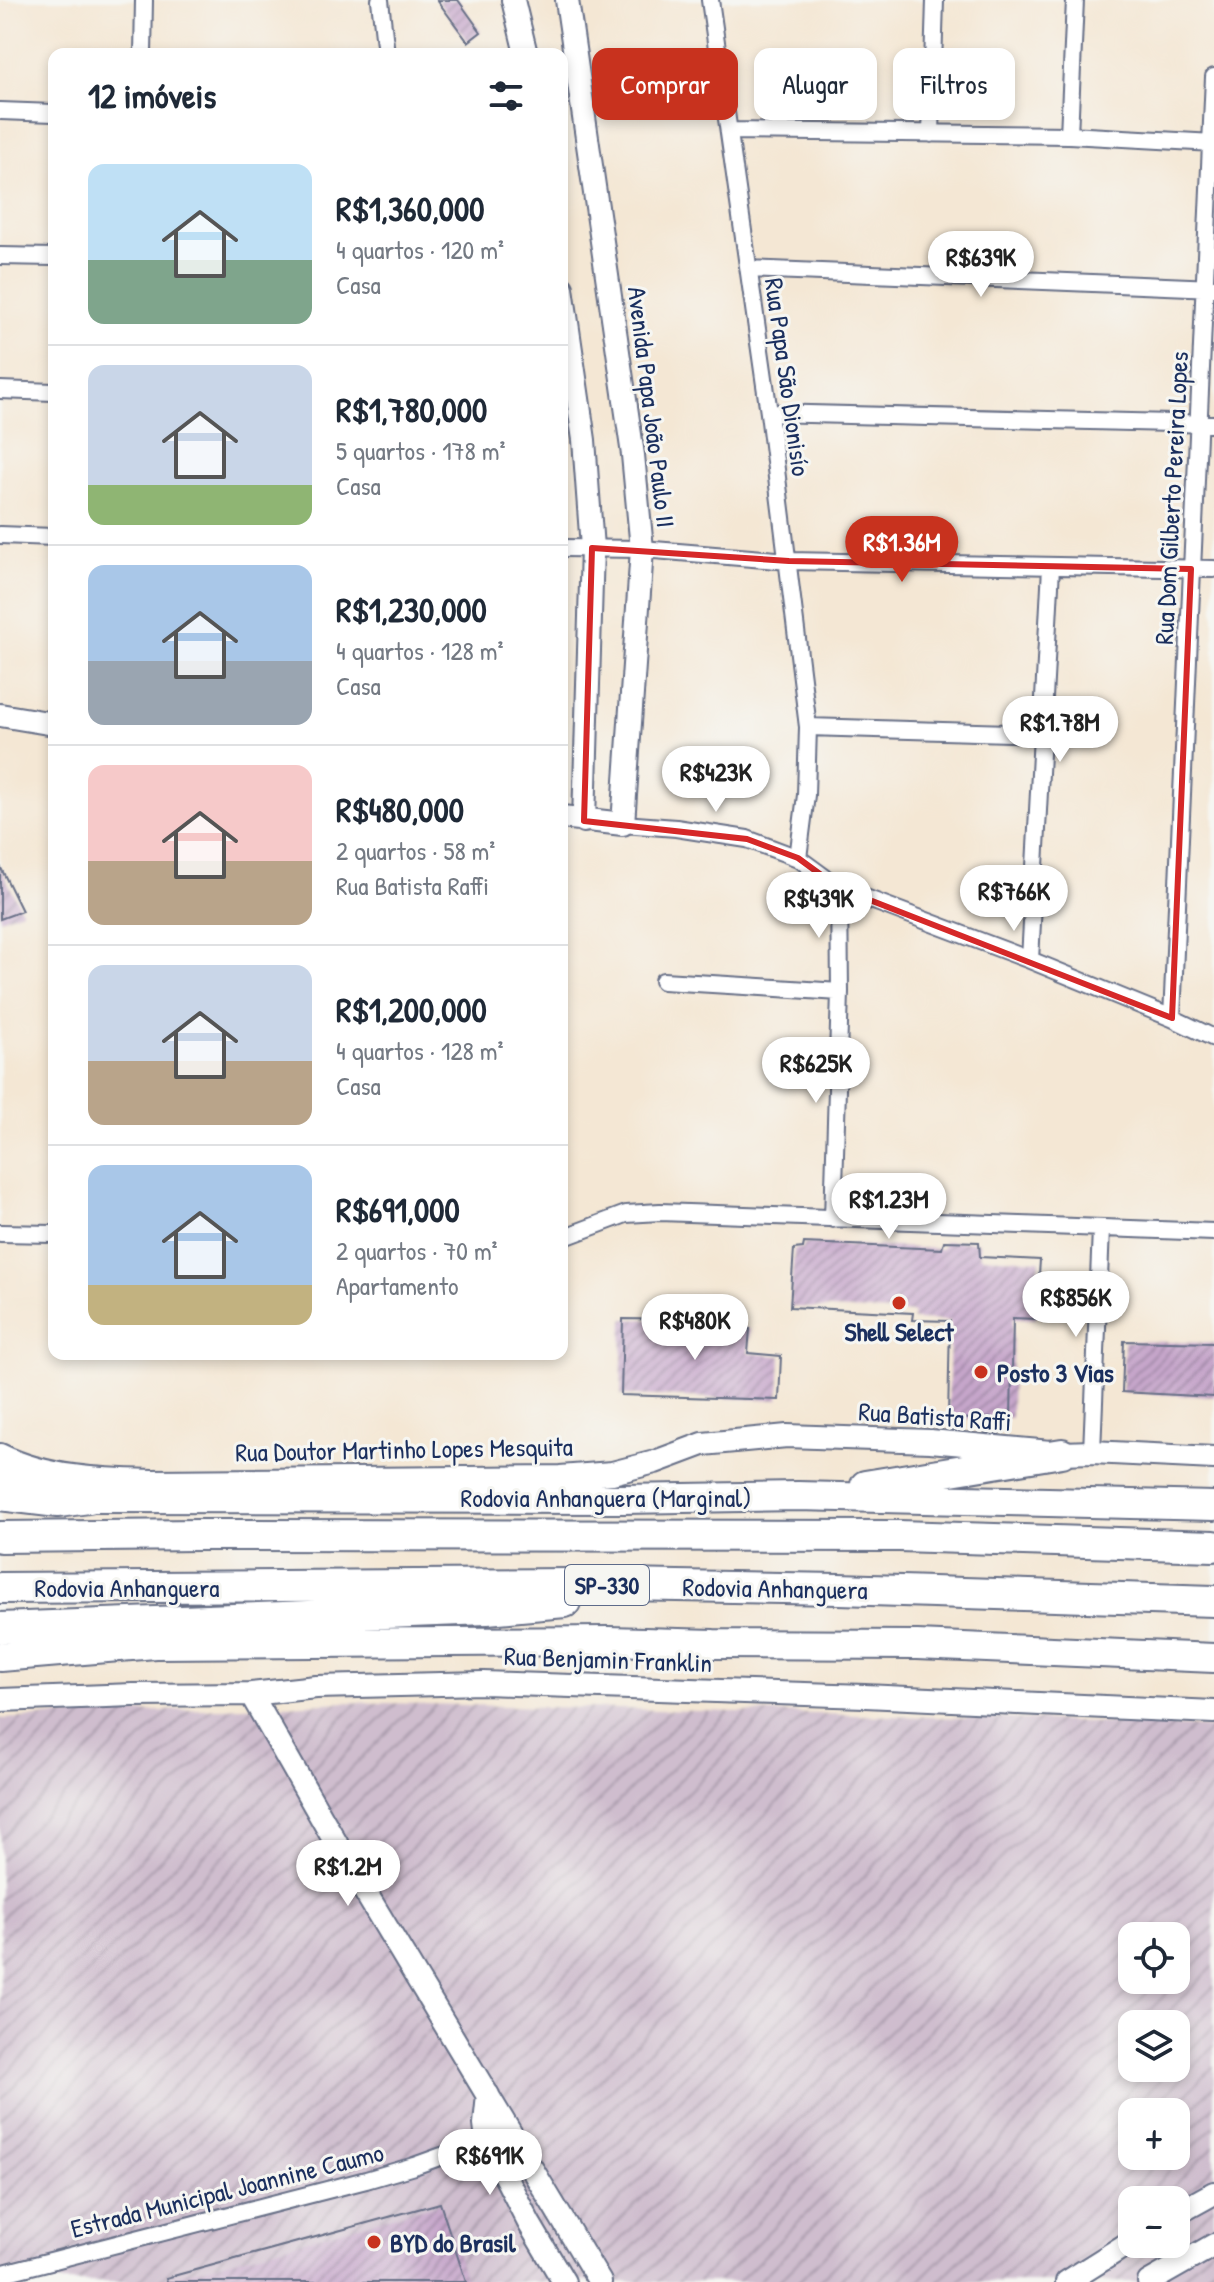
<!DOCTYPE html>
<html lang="pt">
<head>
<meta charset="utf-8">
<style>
  body { margin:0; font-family:"Patrick Hand",sans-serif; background:#f2f2f3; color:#1f2937; height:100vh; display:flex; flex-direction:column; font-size:30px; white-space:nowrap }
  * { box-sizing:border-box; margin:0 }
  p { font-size:26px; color:#747a83 }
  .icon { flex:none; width:44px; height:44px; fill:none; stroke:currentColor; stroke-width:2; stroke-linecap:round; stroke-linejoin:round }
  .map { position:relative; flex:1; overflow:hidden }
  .side { position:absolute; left:48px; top:48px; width:520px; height:1312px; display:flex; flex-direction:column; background:#fff; border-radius:16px; box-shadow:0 4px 12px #0003 }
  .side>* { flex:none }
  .banner { position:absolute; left:592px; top:48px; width:502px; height:72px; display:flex; gap:16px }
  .buttons { position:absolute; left:1118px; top:1922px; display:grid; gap:16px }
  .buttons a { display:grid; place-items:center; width:72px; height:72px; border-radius:16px; background:#fff; box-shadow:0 4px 12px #0003; font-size:40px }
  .price { position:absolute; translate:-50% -68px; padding:0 18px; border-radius:28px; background:#fff; color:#222; font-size:26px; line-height:52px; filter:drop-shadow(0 2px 4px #0008) }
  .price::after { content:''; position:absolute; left:50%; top:48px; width:24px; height:18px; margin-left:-12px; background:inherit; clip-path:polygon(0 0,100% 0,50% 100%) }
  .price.current { background:#c8321e; color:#fff }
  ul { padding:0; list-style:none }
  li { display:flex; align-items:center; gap:24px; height:200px; padding:0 40px }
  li+li { border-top:2px solid #e0e1e3 }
  li span { display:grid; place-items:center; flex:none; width:224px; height:160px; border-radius:16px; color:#555 }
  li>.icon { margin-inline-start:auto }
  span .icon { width:96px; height:96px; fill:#fffc; stroke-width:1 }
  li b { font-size:34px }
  h2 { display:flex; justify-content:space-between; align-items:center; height:96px; padding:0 40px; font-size:34px }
  .chip { padding:0 28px; border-radius:16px; background:#fff; box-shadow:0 4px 12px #0003; font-size:28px; line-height:72px }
  .chip.current { background:#c8321e; color:#fff }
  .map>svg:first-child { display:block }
</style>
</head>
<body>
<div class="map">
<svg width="1214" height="2282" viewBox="0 0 1214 2282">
  <defs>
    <pattern id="industrial-furrows" width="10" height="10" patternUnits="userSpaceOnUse" patternTransform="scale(2)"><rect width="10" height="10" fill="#cfbdce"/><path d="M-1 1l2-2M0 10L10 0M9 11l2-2" fill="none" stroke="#a79aaa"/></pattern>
    <pattern id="building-hatch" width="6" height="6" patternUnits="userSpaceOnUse" patternTransform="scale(2)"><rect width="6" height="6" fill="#c6a6ca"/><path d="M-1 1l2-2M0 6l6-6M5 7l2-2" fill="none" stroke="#a088a7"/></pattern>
  </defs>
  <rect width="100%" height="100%" fill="#f6f6f2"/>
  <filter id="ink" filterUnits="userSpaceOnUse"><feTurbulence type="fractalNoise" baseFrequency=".0125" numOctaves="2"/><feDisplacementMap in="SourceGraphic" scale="16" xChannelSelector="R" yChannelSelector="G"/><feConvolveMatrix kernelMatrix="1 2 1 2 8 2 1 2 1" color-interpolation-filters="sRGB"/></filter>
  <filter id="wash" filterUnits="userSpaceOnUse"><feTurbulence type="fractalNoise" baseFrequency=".006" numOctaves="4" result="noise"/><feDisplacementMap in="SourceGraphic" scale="32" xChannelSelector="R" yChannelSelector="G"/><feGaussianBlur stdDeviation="1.8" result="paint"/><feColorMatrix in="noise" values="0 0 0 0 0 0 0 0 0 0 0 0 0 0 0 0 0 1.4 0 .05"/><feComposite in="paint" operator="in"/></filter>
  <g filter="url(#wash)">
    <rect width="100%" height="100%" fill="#f4e7d4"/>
    <path fill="url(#industrial-furrows)" fill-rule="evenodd" d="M346,1702l664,17 204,9v554h-1214v-563zM1132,1936h44v44h-44zM1132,2024h44v44h-44zM1132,2112h44v44h-44zM1132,2200h44v44h-44z"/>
    <g id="blocks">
      <path fill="url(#building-hatch)" d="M437,0h21l23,32 -13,10z
        M0,866l22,45 -22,8z
        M944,1241l35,1 1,15 60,3 -4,59 -23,-1 -2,100 -63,1 2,-98 -38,-1 1,-7 -123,-6 4,-58 9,-1 1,-5 138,6z
        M623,1319l63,1v5l64,4 -2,24 33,3 -2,44 -158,-5z
        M1124,1341l90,2v54l-92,-5z
        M440,2203l26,79h-299l-1,-4z"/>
    </g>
  </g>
  <g filter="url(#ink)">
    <use href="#blocks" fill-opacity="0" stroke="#676f87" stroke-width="2"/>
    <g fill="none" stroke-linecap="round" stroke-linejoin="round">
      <defs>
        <path id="minor" d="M380,0l6,54
          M710,0l59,413 39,314 -2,68 -8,63
          M143,54l1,-54
          M0,111l54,2
          M730,131l339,4 145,8
          M931,134l4,-134
          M1069,135l6,-135
          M0,256l54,1
          M749,269l465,19
          M0,390l54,2
          M769,413l445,11
          M0,535l54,2
          M562,548l80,1 147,12 425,8
          M808,727l234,7
          M623,824l53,4 71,11 51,19 41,30 191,72 142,58 42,20
          M1030,960l21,-393
          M663,981l177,11
          M1172,1018l42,-941
          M833,1219l7,-227 -1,-104
          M0,1233l54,1
          M562,1238l64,-24 34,-2 554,20
          M1092,1452l9,-223
          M0,2274l366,-94 48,-14 81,-29"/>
        <path id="tertiary" d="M513,0l13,54
          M562,288l22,152 8,108 -8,273
          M0,715l54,9
          M562,817l61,7 19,-275 -9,-94 -66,-455
          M0,1455c46,23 102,25 152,26l408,-4 52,-4 43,-11 48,-18 84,-8 143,5 132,12 30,-1 122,6
          M251,1694l89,156 260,432
          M0,1700l133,-5 118,-1 65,-7 167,-4 382,13 349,16
          M488,2095l-3,29 2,17 42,82 35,59
          M1176,2214l38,-21
          M1067,2282l65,-41
          M1149,2282l65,-37"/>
        <path id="trunk" d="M0,1476l89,22 534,1 175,-3 416,10
          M865,1485l197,-32
          M0,1657l155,-13 454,-3 105,3 203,1 297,13"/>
        <path id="motorway" d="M0,1495l58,7 31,-4
          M0,1537l199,-2 700,1 315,10
          M0,1588l569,-4 270,5 375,12
          M0,1628l487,-19 78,-7"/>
      </defs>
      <use href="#minor" stroke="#676f87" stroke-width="20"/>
      <use href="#tertiary" stroke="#676f87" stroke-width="26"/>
      <use href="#trunk" stroke="#676f87" stroke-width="32"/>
      <use href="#motorway" stroke="#676f87" stroke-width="34"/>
      <use href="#minor" stroke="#fff" stroke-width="16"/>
      <use href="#tertiary" stroke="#fff" stroke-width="22"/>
      <use href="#trunk" stroke="#fff" stroke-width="28"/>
      <use href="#motorway" stroke="#fff" stroke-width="30"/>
    </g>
  </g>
  <path fill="none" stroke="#d62828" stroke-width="6" stroke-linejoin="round" d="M592,548l197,13 402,8 -19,449 -333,-130 -41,-30 -51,-19 -163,-18z"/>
  <g fill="#c8321e" stroke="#f6f6f2" stroke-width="3">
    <circle cx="899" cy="1303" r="8"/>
    <circle cx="981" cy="1372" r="8"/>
    <circle cx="374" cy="2242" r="8"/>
  </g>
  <g text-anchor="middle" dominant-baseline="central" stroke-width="6" stroke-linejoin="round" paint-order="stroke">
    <rect fill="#f6f6f2" stroke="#5d6b8a" stroke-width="2" x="565" y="1565" width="84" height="40" rx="6"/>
    <g font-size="24" font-weight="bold" fill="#1b2f5e">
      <text x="607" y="1585">SP-330</text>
    </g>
    <g font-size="26" fill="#1b2f5e" stroke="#f6f6f2">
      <text transform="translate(788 377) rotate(82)">Rua Papa São Dionisío</text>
      <text transform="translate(652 407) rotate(83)">Avenida Papa João Paulo II</text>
      <text transform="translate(1171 498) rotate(-87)">Rua Dom Gilberto Pereira Lopes</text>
      <text transform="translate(935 1416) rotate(4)">Rua Batista Raffi</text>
      <text transform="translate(404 1449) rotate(-1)">Rua Doutor Martinho Lopes Mesquita</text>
      <text x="606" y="1497">Rodovia Anhanguera (Marginal)</text>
      <text x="127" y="1587">Rodovia Anhanguera</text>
      <text transform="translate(775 1588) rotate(1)">Rodovia Anhanguera</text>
      <text transform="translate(608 1659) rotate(2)">Rua Benjamin Franklin</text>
      <text transform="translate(227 2190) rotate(-14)">Estrada Municipal Joannine Caumo</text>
    </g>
    <g font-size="26" font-weight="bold" fill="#1b2f5e" stroke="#f6f6f2" text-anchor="start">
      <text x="899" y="1331" text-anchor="middle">Shell Select</text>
      <text x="997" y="1372">Posto 3 Vias</text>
      <text x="390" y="2242">BYD do Brasil</text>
    </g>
  </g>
</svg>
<div class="buttons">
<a><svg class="icon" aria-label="locate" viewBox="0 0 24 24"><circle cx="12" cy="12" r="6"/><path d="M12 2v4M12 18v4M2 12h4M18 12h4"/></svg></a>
<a><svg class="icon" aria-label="layers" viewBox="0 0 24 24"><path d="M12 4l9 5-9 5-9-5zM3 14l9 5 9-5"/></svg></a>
<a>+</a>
<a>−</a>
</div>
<b class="price" style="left:981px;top:299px">R$639K</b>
<b class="price current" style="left:902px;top:584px">R$1.36M</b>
<b class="price" style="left:1060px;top:764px">R$1.78M</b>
<b class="price" style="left:716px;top:814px">R$423K</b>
<b class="price" style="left:1014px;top:933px">R$766K</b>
<b class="price" style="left:819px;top:940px">R$439K</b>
<b class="price" style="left:816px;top:1105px">R$625K</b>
<b class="price" style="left:889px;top:1241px">R$1.23M</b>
<b class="price" style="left:1076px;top:1339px">R$856K</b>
<b class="price" style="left:695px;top:1362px">R$480K</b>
<b class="price" style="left:348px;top:1908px">R$1.2M</b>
<b class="price" style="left:490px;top:2197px">R$691K</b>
<div class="banner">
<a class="chip current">Comprar</a>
<a class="chip">Alugar</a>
<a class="chip">Filtros</a>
</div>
<section class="side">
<h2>12 imóveis<svg class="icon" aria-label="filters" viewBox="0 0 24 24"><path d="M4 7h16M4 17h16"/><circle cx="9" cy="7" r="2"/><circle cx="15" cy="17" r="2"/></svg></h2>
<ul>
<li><span style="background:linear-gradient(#bfe0f5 60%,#7fa58c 0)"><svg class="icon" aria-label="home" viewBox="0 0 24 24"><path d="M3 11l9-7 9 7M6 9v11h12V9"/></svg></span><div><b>R$1,360,000</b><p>4 quartos · 120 m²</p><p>Casa</p></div></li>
<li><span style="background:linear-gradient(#c9d6e8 75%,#8fb573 0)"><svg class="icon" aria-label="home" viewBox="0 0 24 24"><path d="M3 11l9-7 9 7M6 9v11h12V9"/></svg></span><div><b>R$1,780,000</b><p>5 quartos · 178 m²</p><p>Casa</p></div></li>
<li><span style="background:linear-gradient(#a9c7e8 60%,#9aa5b1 0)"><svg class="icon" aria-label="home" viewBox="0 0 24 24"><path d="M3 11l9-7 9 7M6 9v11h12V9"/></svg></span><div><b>R$1,230,000</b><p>4 quartos · 128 m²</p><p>Casa</p></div></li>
<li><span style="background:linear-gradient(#f6c9c9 60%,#b9a48a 0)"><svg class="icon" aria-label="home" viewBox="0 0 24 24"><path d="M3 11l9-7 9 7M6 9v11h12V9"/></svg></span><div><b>R$480,000</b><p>2 quartos · 58 m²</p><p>Rua Batista Raffi</p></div></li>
<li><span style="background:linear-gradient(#c9d6e8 60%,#b9a48a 0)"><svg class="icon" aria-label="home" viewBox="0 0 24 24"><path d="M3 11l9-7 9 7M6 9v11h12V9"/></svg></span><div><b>R$1,200,000</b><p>4 quartos · 128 m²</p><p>Casa</p></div></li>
<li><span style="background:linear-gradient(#a9c7e8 75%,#c2b280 0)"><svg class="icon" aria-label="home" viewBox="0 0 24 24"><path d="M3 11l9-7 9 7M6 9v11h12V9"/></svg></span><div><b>R$691,000</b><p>2 quartos · 70 m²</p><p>Apartamento</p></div></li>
</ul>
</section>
</div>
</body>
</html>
